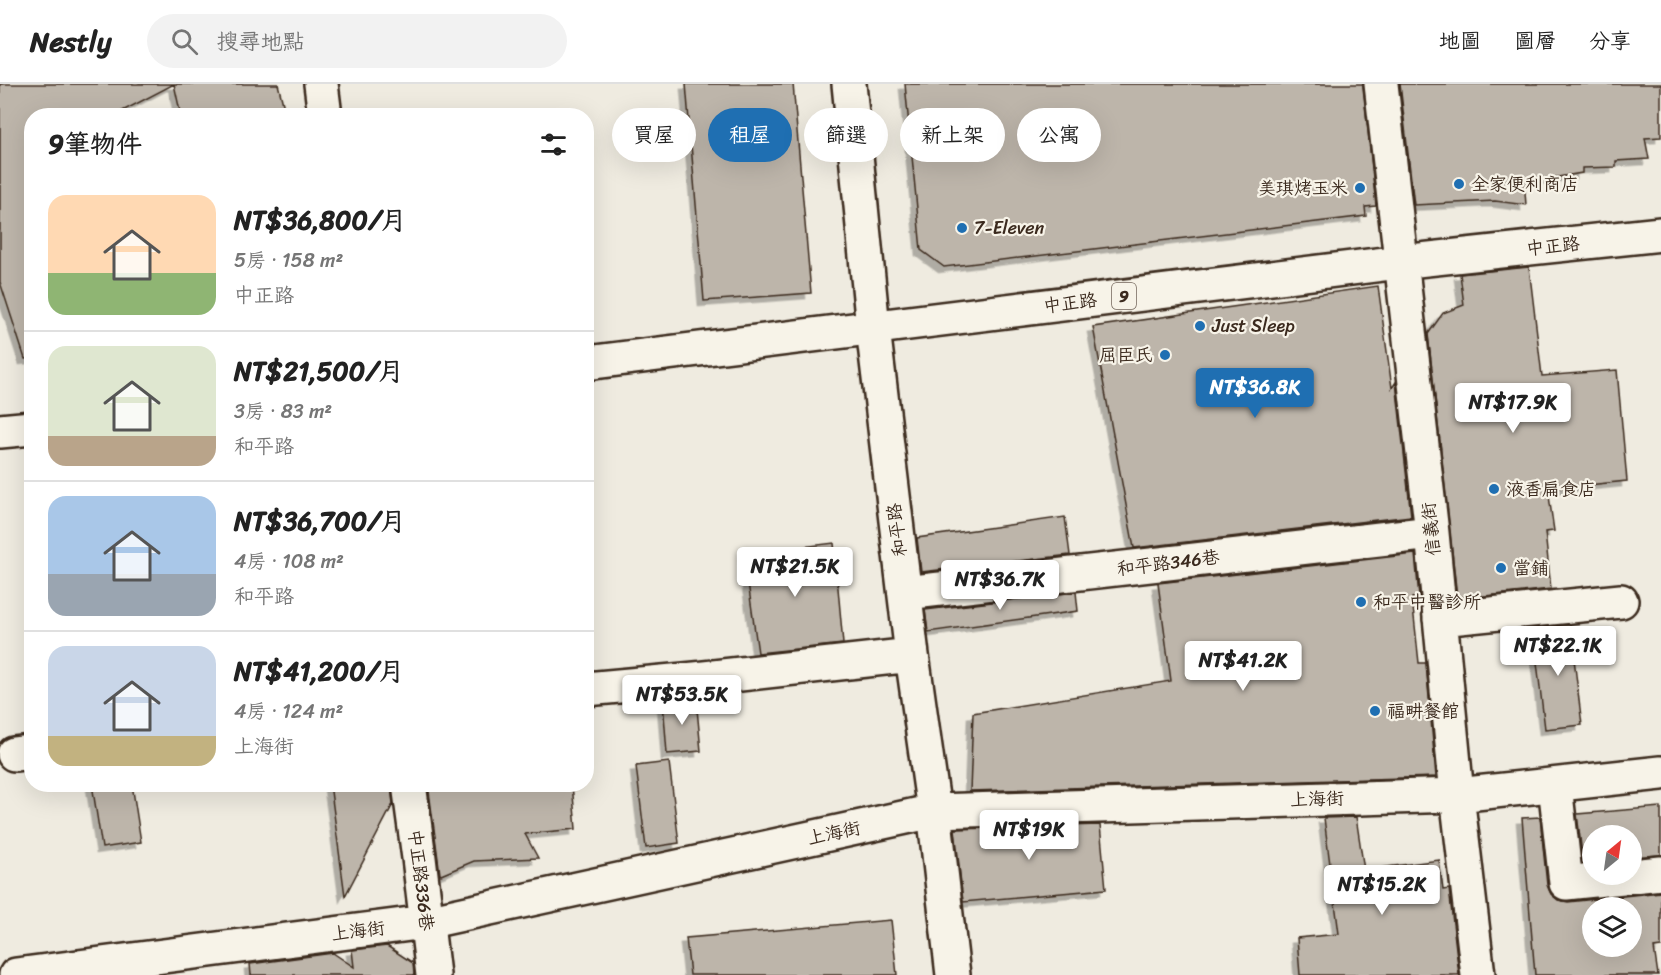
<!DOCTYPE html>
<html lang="zh-TW">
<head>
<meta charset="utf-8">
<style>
  body { margin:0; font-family:Sriracha,"LXGW WenKai TC",sans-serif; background:#f2f2f2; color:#222; height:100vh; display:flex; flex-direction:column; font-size:22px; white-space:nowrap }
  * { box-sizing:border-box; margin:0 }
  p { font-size:20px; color:#767676 }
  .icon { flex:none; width:33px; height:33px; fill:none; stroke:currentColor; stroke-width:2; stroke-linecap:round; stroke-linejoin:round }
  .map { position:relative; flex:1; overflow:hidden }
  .side { position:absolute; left:24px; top:24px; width:570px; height:684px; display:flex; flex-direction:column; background:#fff; border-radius:24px; box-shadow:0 6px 24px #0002 }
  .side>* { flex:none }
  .guide { position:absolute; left:612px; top:24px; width:570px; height:54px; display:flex; gap:12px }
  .needle { width:39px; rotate:29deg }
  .tools { position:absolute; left:1582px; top:741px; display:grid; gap:12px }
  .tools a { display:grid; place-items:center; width:60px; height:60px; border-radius:50%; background:#fff; box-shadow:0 6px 24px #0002; font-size:30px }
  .price { position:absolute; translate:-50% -51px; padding:0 14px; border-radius:6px; background:#fff; color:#222; font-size:20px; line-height:39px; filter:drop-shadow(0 2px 3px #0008) }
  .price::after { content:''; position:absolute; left:50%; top:36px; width:18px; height:14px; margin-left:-9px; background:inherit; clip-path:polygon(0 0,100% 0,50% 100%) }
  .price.active { background:#1f6fb2; color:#fff }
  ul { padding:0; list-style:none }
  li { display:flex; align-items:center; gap:18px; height:150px; padding:0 24px }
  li+li { border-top:2px solid #e0e0e0 }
  li span { display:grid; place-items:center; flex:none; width:168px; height:120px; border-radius:18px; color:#555 }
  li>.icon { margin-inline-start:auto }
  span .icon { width:72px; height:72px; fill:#fffc; stroke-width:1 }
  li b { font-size:26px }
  h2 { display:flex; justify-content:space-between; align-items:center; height:72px; padding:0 24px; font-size:26px }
  .pill { padding:0 21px; border-radius:27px; background:#fff; box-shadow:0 6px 24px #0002; font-size:21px; line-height:54px }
  .pill.active { background:#1f6fb2; color:#fff }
  header { display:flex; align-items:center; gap:36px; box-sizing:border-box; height:84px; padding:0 30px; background:#fff; border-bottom:2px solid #e0e0e0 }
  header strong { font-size:28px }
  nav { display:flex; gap:33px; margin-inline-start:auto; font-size:21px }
  .search { width:420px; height:54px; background:#f2f2f2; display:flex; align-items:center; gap:15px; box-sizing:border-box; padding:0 21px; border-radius:33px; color:#767676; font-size:22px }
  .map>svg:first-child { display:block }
</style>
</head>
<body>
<header>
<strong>Nestly</strong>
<div class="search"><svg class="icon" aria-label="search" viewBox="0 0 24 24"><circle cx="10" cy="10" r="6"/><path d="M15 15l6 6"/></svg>搜尋地點</div>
<nav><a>地圖</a><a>圖層</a><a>分享</a></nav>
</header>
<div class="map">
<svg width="1661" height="891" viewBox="0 0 1661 891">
  <defs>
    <filter id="shadow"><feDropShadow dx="-5.5" dy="5.5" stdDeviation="0" flood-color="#0004"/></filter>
  </defs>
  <rect width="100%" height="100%" fill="#efebe0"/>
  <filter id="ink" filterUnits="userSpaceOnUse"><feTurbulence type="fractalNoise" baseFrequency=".0167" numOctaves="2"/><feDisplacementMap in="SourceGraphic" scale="12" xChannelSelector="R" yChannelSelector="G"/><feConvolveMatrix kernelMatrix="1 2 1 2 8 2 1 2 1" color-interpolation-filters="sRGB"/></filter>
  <g filter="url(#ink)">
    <path fill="#bdb5aa" stroke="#3b2a1e" stroke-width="1.5" fill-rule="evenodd" filter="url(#shadow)" d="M0,0h278l8,32h-105l-7,-32 -61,32h-81v242l-7,1 -25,-77z
      M686,0h107l18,209 -107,8z
      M905,0h458l13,122 -11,1 1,9 -422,51 -23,-17z
      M1400,0h261v53l-16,1 4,21 -33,2v6l-34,1v5l-36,6h-22l2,26 -31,-4 -81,4z
      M1529,183l13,109 75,-6 10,111 -79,8 6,42 -9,1 6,57 -76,8h-18l-29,-263 15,-21 21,-8 -4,-31z
      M1378,202l14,102 4,-6 15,134 -277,32 -41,-221z
      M1065,433l5,38 -149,17 -4,-34z
      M834,459l9,101 -85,9 -14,-99z
      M1415,470l4,43 -7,1 7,65h7l10,114 -466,14 3,-78 198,-32 -13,-98z
      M1076,508l2,19 -150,21 -3,-22z
      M1570,541l12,100 -37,4 -12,-100z
      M696,614l5,53 -34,3 -4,-53z
      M669,678l10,81 -33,5 -10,-82z
      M92,700h40l9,58 -39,6z
      M330,700h61l2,20 -48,92z
      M428,700h144l4,45 -51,5 13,24 -64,3 -33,14 -1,-1z
      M1661,723v48l-29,2v-21h-39v25l-10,1 -6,-48z
      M1356,733l8,53 75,-10 4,30 6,-1 10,86h-159l-3,-37 42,-4 -15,-116z
      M1540,733l7,68 4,9 7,6 10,2 93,-10v55l-7,1 4,27h-123l-13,-157zM1593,824h39v38h-39z
      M1100,741l6,64 -143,13 -8,-73z
      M891,836l6,55h-207l-4,-37z
      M387,862l26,17 1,12h-163l-1,-11 83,-11 21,14 -2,-17z"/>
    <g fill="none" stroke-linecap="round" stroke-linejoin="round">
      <defs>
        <path id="minor" d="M321,0l4,32
          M849,0l24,244 39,327 22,156 19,164
          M1381,0l51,449 25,262 21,180
          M905,509l527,-60
          M1440,535l181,-18
          M586,605l109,-10 217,-24
          M14,670l18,-2
          M409,700l10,74 14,117
          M1555,701l11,98 95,-10
          M16,891l410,-53 508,-111 523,-16 204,-22"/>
        <path id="major" d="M586,279l814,-101 261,-28
          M0,347l32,-3"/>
      </defs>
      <use href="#minor" stroke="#3b2a1e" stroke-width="38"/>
      <use href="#major" stroke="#3b2a1e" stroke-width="38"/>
      <use href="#minor" stroke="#f7f3e8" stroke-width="33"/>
      <use href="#major" stroke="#f7f3e8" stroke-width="33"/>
    </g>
  </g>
  <g fill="#1f6fb2" stroke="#f7f3e8" stroke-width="2">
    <circle cx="1459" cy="100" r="6"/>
    <circle cx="1360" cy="104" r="6"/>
    <circle cx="962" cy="144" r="6"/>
    <circle cx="1200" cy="242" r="6"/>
    <circle cx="1165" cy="271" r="6"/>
    <circle cx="1494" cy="405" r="6"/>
    <circle cx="1501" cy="484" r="6"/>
    <circle cx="1361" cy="518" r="6"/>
    <circle cx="1375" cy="627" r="6"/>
  </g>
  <g text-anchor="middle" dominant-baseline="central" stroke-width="4.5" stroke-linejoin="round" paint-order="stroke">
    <rect fill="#f7f3e8" stroke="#73665b" stroke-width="1.5" x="1112" y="199" width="24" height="26" rx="4.5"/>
    <g font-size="16" font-weight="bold" fill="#3b2a1e">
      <text x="1124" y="212">9</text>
    </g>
    <g font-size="18" fill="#3b2a1e" stroke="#f7f3e8" text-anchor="start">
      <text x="1471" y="100">全家便利商店</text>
      <text x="1348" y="104" text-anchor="end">美琪烤玉米</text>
      <text x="974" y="144">7-Eleven</text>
      <text x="1212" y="242">Just Sleep</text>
      <text x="1153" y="271" text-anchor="end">屈臣氏</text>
      <text x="1506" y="405">液香扁食店</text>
      <text x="1513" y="484">當鋪</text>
      <text x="1373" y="518">和平中醫診所</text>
      <text x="1387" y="627">福畊餐館</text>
    </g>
    <g font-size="18" fill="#3b2a1e" stroke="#f7f3e8">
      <text transform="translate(1553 162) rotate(-6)">中正路</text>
      <text transform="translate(1070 219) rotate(-7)">中正路</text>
      <text transform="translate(1431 445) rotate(-96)">信義街</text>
      <text transform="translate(897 446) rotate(-97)">和平路</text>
      <text transform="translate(1168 479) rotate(-7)">和平路346巷</text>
      <text transform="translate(1317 715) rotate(-2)">上海街</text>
      <text transform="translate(834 749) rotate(-12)">上海街</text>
      <text transform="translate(421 796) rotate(83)">中正路336巷</text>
      <text transform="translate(358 847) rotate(-7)">上海街</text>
    </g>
  </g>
</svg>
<div class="tools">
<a><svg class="needle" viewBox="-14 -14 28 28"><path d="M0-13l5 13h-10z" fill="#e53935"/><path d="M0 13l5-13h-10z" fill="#767676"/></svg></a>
<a><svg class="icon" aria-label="layers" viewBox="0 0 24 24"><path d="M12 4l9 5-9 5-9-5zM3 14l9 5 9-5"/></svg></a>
</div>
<b class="price active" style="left:1255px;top:335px">NT$36.8K</b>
<b class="price" style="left:1513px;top:350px">NT$17.9K</b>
<b class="price" style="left:795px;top:514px">NT$21.5K</b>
<b class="price" style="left:1000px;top:527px">NT$36.7K</b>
<b class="price" style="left:1558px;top:593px">NT$22.1K</b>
<b class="price" style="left:1243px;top:608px">NT$41.2K</b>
<b class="price" style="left:682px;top:642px">NT$53.5K</b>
<b class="price" style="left:1029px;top:777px">NT$19K</b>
<b class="price" style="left:1382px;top:832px">NT$15.2K</b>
<div class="guide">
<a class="pill">買屋</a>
<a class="pill active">租屋</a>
<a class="pill">篩選</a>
<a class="pill">新上架</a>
<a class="pill">公寓</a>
</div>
<section class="side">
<h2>9筆物件<svg class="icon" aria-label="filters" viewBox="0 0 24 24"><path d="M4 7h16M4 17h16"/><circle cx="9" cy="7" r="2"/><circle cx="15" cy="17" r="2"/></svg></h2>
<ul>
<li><span style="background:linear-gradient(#ffd9b3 65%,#8fb573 0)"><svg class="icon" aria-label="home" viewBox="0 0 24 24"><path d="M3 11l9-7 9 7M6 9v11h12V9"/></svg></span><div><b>NT$36,800/月</b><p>5房 · 158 m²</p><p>中正路</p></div></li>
<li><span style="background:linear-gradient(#dfe7d0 75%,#b9a48a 0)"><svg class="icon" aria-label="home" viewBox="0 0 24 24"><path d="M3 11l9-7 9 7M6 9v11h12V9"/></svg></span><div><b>NT$21,500/月</b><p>3房 · 83 m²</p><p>和平路</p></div></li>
<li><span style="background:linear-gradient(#a9c7e8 65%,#9aa5b1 0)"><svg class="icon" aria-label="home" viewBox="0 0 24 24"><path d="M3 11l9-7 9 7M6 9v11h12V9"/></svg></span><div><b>NT$36,700/月</b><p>4房 · 108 m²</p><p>和平路</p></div></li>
<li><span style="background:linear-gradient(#c9d6e8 75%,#c2b280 0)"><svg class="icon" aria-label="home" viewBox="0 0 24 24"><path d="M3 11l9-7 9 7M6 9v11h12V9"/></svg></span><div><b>NT$41,200/月</b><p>4房 · 124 m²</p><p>上海街</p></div></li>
</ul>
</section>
</div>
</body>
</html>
